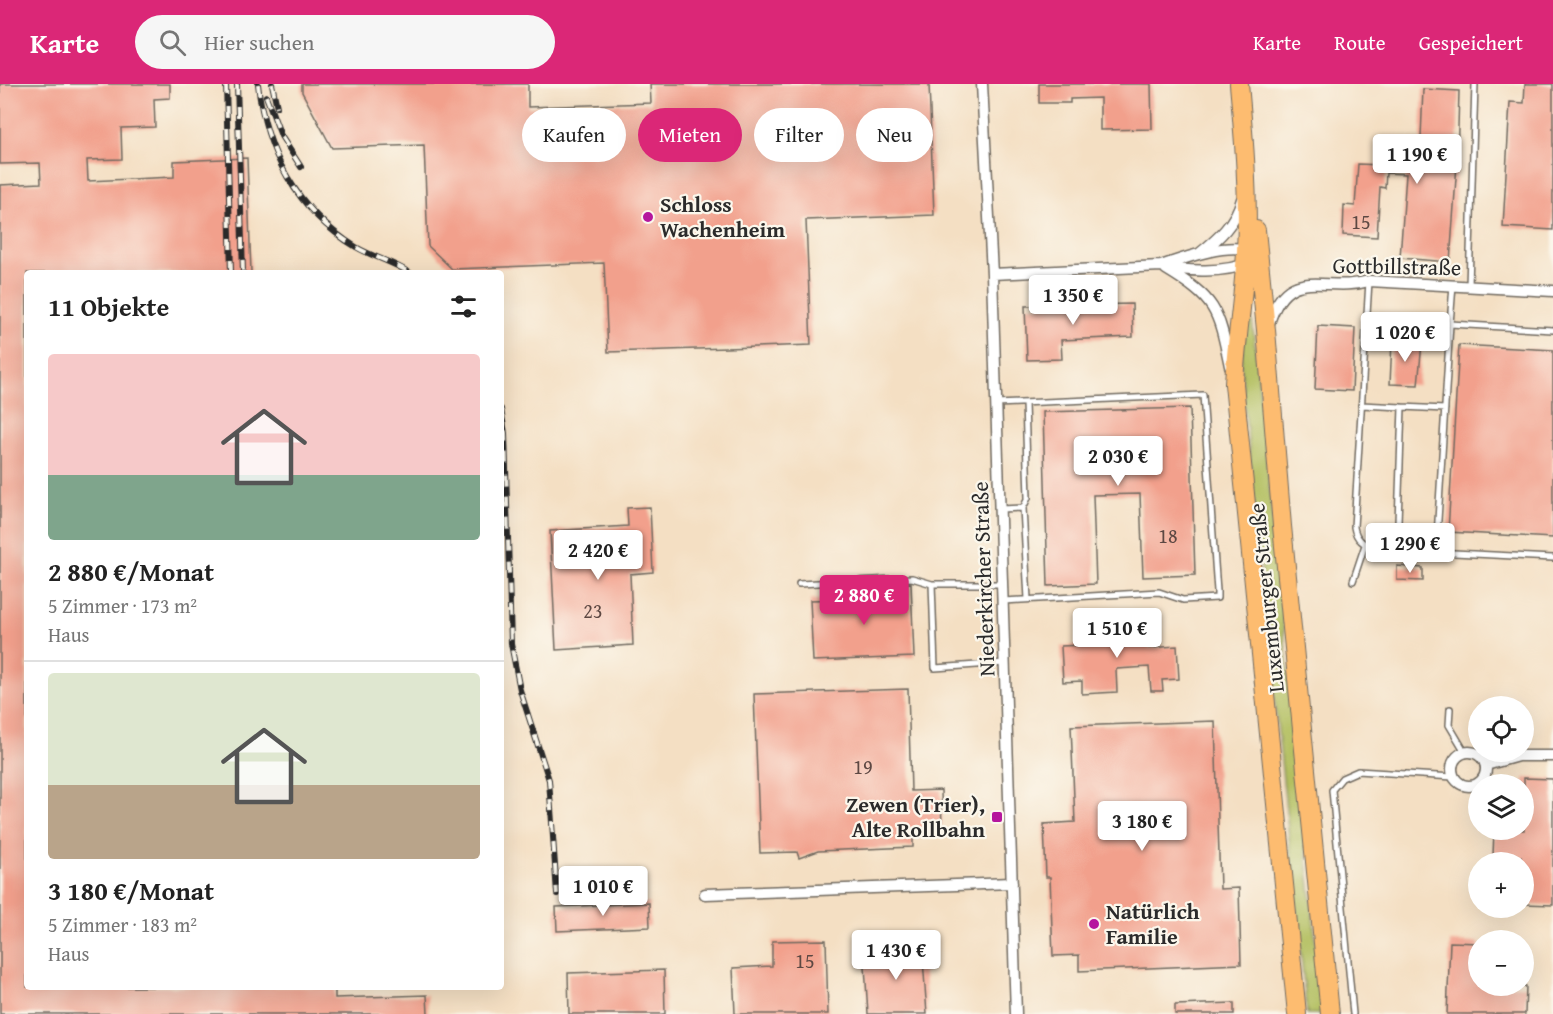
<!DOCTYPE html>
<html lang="de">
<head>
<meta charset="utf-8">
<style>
  body { margin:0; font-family:"Gentium Book Plus",serif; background:#f6f6f6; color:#222; height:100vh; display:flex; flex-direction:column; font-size:22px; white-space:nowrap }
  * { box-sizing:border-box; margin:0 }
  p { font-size:20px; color:#767676 }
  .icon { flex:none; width:33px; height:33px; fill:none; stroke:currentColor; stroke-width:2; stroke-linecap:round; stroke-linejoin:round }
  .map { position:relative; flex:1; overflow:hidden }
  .sheet { position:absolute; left:24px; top:186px; width:480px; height:720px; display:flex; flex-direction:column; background:#fff; border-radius:6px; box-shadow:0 6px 24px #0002 }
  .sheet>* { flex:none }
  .hud { position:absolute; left:522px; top:24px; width:570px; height:54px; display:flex; gap:12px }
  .tools { position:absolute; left:1468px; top:612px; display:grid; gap:12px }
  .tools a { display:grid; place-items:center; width:66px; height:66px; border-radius:50%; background:#fff; box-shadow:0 6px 24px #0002; font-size:30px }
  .price { position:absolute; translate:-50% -51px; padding:0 14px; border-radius:6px; background:#fff; color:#222; font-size:20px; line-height:39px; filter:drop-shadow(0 2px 3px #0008) }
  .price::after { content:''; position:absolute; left:50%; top:36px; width:18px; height:14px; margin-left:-9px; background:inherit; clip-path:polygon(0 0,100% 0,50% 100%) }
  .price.active { background:#db2777; color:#fff }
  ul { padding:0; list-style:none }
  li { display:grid; align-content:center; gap:12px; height:318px; padding:0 24px }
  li+li { border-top:2px solid #e0e0e0 }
  li span { display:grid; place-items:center; height:186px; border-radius:6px; color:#555 }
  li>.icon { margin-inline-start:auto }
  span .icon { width:108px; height:108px; fill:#fffc; stroke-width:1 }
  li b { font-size:26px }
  h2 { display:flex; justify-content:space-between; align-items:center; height:72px; padding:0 24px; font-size:26px }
  .tag { padding:0 21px; border-radius:27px; background:#fff; box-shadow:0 6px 24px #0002; font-size:21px; line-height:54px }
  .tag.active { background:#db2777; color:#fff }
  header { display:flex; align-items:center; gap:36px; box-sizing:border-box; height:84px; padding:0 30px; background:#db2777; color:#fff }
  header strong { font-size:28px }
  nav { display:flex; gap:33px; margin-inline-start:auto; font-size:21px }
  .search { width:420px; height:54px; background:#f6f6f6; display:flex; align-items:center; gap:15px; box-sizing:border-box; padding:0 21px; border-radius:33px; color:#767676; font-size:22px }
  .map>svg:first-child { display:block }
</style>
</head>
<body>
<header>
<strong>Karte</strong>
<div class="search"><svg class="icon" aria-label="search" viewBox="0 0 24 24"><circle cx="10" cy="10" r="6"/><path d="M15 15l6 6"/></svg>Hier suchen</div>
<nav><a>Karte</a><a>Route</a><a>Gespeichert</a></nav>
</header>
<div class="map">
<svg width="1553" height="930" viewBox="0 0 1553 930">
  <rect width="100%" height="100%" fill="#fbf7ec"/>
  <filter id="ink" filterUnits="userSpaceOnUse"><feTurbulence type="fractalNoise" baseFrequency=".0167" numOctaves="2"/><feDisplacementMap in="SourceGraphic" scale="12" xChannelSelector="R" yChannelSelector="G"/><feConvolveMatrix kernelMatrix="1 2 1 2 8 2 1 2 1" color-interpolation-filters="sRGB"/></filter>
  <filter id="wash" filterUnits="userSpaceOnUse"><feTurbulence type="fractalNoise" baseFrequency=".008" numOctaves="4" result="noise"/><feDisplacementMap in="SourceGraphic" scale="24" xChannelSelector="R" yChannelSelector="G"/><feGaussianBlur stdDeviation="1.35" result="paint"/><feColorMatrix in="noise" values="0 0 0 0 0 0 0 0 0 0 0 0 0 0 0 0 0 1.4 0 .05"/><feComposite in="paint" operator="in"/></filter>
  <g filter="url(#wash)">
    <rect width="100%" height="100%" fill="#f4dfc3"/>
    <path fill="#b3bf61" stroke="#6f7546" stroke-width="1.5" d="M1250,214l73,716h-16l-63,-613 -3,-37z"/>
    <g id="blocks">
      <path fill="#f2a08c" d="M0,0h170v14l-16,1 1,28 -34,1 1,31 -35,1 1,21 86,-4v-16l73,-3 4,115h-224v714h308v11l92,-3 1,19h-428v-829l41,-2 -1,-20 -40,1z
        M302,0h226v23l123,-4 -1,-19h279l5,131 -128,5 5,125 -203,7 -4,-89 -152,6 -24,-23 -4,-101 -92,3 -30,-56z
        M1039,0h112l1,45 -52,1v-32l-30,1v4h-31z
        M1525,0h28v146l-50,-3 7,-125 14,1z
        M1423,5l36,2 -2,73 -7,98 -50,-4 6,-84 -20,-1 -1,15 -5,-1 -3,50 -34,-2 1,-30 11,1 3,-42 23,1 1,-6 38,3z
        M1132,220l1,33 -72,3 1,19 -35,1 -2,-54z
        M1318,242l37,2 -3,63 -37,-2z
        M1392,257l30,2 -4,42 -28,-1z
        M1459,261l94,5v188l-105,-6z
        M1190,324l5,167 -52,2 -3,-83 -47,1 3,89 -48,2 -5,-174z
        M650,423l3,65 -23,2 3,71 -77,5 -6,-119 78,-5 -1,-18z
        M1397,482l26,2v13l-26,-1z
        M911,499l3,74 -101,4 -3,-61 70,-2 -1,-13z
        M1148,542l1,22 28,-2 2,33 -17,1 1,11h-12l-2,-24 -33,2 1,23 -35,2v-13l-19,1 -2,-36 23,-1 -1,-15z
        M908,605l3,102 30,-1 1,42 -29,1v14l-95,4 -19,7 -2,-6 -37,1 -6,-159z
        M1215,637l5,168 19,-1 2,76 -162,7v-16l-26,1 -3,-79h-4l-2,-53 31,-2 -4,-96z
        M1524,694l29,1v126l-29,-1v-42h-3v-5l-28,-1 1,-26h30z
        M649,819l1,24 -93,4 -1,-24z
        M826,856l2,74h-93l-2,-46 39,-2v-25z
        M1450,858l29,1v43h47l-1,28h-78z
        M922,862l5,68h-59l-4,-64z
        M664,886l1,44h-96l-1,-41z
        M1234,919v11h-59v-9z"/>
    </g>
  </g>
  <g filter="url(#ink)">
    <use href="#blocks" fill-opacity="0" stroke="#716a60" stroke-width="1.5"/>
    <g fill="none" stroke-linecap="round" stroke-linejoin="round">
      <defs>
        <path id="lane" d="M1369,197l-15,246c2,13 10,17 21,22l178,9
          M1453,201l-3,39 103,6
          M1469,202l6,-202
          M1366,236l84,4 -14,229
          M996,320l207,-9 14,196v7l-34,2 -24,-8 -156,9
          M1361,321l41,2 -5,144
          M1402,323l43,2
          M1023,424l5,91
          M1000,425l23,-1 5,-10 -3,-95
          M1353,497l12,-36
          M799,500l113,-6 20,6h70
          M932,500l3,84 70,-5
          M1450,625l-1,16 16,27
          M1353,930l-21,-224 10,-12 16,-7 95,6"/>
        <path id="street" d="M982,0l10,190 24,740
          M1199,170c19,-15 37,-31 43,-55
          M1161,182c26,6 63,7 88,-3
          M1166,185c51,31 52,40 64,97
          M992,190l169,-8c23,-8 66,-24 90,-15
          M1269,239c19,-61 55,-29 100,-42l184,10
          M1452 685a17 17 0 1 1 34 0a17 17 0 1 1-34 0Z
          M1486,681l32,-9h35
          M705,810l307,-11"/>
        <path id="primary" d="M1239,0c5,55 10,111 7,167 -2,44 -10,88 -12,133l63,630
          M1256,146l10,100 16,196 48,488"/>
      </defs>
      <use href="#lane" stroke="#716a60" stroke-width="8"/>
      <use href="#street" stroke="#716a60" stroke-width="13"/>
      <use href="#primary" stroke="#716a60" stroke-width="20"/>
      <use href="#lane" stroke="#fff" stroke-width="5"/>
      <use href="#street" stroke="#fff" stroke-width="10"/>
      <use href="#primary" stroke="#fdbc70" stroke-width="18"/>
      <defs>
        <path id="rail" d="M226,0l5,189
          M237,0l6,189
          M258,0c7,67 39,127 98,163 17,10 37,15 54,26
          M272,0l5,23
          M266,12l15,40 20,31
          M501,325l4,24 6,211 9,46 29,90 8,114"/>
      </defs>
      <use href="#rail" stroke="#2b2b2b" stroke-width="6"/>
      <use href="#rail" stroke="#fbf7ec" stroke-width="4" stroke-dasharray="11" stroke-linecap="butt"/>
    </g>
  </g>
  <g fill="#b5179e" stroke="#fbf7ec" stroke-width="2">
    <circle cx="648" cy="133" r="6"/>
    <rect x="991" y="727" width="12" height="12" rx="3"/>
    <circle cx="1094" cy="840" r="6"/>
  </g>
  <g text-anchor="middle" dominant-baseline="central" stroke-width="4.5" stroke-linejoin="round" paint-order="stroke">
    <g font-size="20" fill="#5d4843">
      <text x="1361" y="137">15</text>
      <text x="1168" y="451">18</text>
      <text x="593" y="526">23</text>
      <text x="863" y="682">19</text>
      <text x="805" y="876">15</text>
    </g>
    <g font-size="22" font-weight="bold" fill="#2b2b2b" stroke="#fbf7ec" text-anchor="start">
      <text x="660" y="120">Schloss<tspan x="660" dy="25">Wachenheim</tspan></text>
      <text x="985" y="720" text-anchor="end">Zewen (Trier),<tspan x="985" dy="25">Alte Rollbahn</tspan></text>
      <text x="1106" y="827">Natürlich<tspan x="1106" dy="25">Familie</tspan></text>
    </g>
    <g font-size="22" fill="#2b2b2b" stroke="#fbf7ec">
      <text transform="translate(1397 182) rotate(1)">Gottbillstraße</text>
      <text transform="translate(983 495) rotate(-92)">Niederkircher Straße</text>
      <text transform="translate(1266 514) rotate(-96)">Luxemburger Straße</text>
    </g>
  </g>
</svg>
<div class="tools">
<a><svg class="icon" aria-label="locate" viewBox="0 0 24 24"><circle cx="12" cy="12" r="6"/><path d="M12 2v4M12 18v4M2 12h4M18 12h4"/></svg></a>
<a><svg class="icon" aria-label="layers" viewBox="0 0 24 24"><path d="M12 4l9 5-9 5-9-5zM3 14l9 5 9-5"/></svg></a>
<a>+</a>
<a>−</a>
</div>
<b class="price" style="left:1417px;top:101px">1 190 €</b>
<b class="price" style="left:1073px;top:242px">1 350 €</b>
<b class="price" style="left:1405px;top:279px">1 020 €</b>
<b class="price" style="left:1118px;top:403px">2 030 €</b>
<b class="price" style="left:1410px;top:490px">1 290 €</b>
<b class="price" style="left:598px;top:497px">2 420 €</b>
<b class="price active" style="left:864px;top:542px">2 880 €</b>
<b class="price" style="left:1117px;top:575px">1 510 €</b>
<b class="price" style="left:1142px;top:768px">3 180 €</b>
<b class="price" style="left:603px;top:833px">1 010 €</b>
<b class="price" style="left:896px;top:897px">1 430 €</b>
<div class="hud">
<a class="tag">Kaufen</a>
<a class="tag active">Mieten</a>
<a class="tag">Filter</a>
<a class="tag">Neu</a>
</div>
<section class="sheet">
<h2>11 Objekte<svg class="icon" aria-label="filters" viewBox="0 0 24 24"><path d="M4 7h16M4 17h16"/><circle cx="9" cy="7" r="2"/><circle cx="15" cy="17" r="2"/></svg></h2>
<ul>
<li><span style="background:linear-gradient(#f6c9c9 65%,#7fa58c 0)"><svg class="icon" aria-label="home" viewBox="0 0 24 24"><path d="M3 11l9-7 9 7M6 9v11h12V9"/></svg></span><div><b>2 880 €/Monat</b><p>5 Zimmer · 173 m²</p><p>Haus</p></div></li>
<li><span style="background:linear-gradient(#dfe7d0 60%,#b9a48a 0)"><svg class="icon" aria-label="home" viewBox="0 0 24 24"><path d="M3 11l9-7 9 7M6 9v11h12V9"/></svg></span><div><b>3 180 €/Monat</b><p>5 Zimmer · 183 m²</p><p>Haus</p></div></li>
</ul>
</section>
</div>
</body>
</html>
